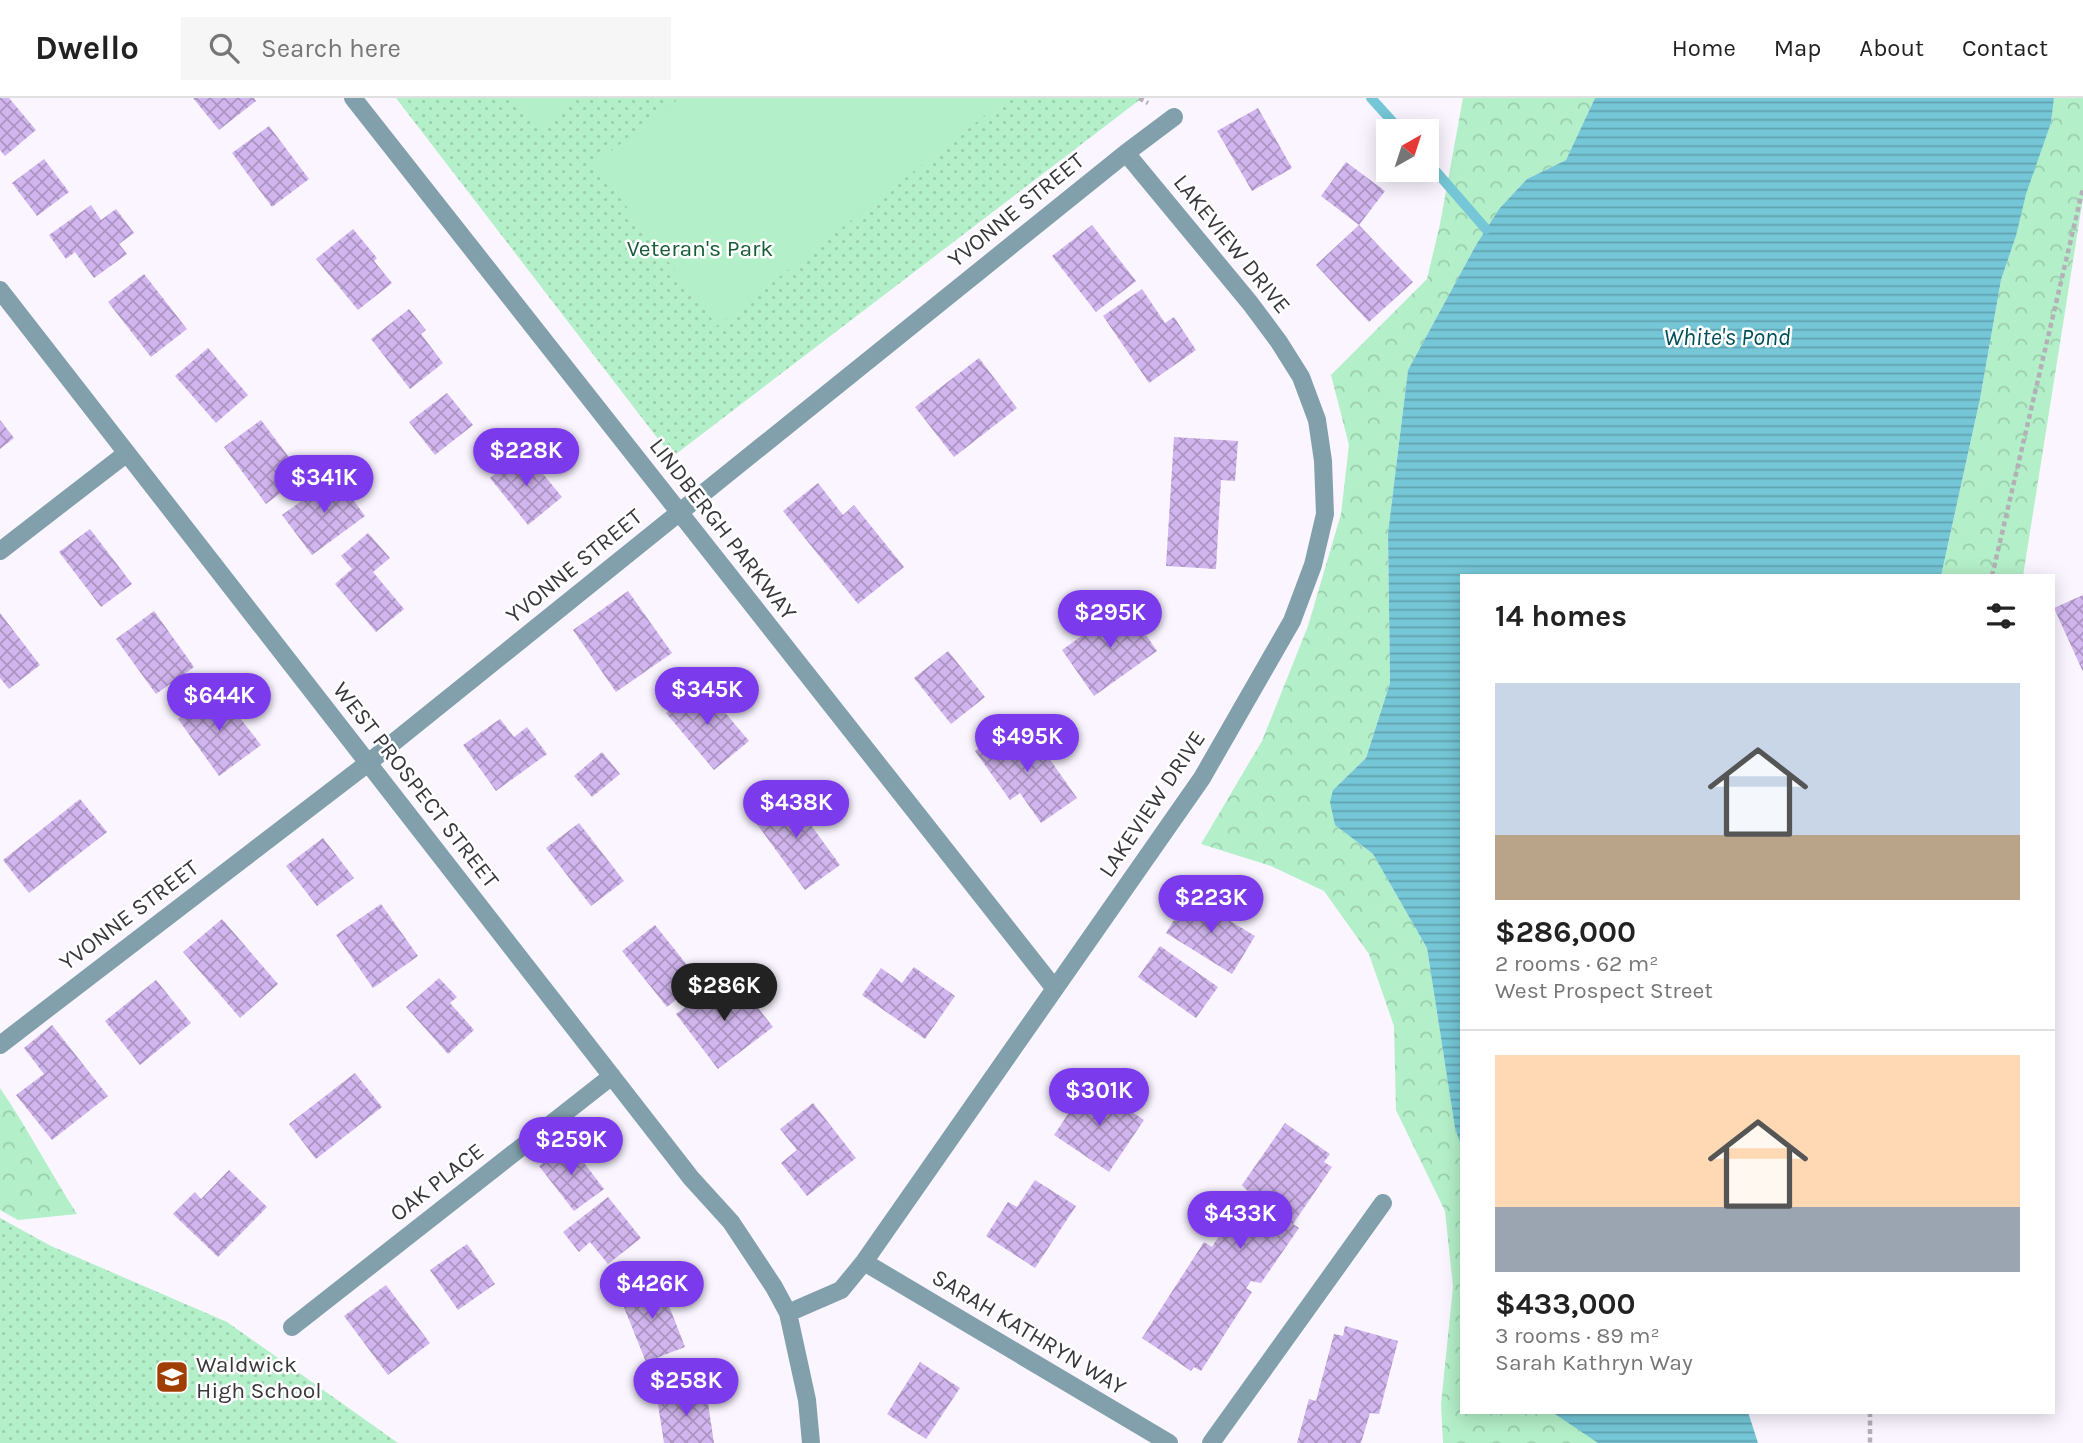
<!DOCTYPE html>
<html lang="en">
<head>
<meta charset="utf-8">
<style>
  body { margin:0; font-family:Karla,sans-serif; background:#f6f6f6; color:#222; height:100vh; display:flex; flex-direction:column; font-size:26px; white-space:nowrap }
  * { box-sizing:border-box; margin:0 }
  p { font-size:23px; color:#767676 }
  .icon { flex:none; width:38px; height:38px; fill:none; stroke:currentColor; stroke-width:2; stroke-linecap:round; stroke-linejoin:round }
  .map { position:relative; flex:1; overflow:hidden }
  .sheet { position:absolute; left:1460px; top:476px; width:595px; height:840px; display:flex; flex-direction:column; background:#fff; border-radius:0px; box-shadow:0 4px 18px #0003 }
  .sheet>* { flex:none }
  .needle { width:46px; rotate:39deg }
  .buttons { position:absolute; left:1376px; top:21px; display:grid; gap:14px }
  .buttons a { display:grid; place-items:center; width:63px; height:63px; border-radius:0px; background:#fff; box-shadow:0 4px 18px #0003; font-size:35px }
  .price { position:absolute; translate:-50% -60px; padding:0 16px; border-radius:24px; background:#7c3aed; color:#fff; font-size:23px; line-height:46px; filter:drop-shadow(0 2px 4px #0008) }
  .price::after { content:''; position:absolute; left:50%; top:42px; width:21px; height:16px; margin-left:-10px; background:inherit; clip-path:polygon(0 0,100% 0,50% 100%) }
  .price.current { background:#222; color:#fff }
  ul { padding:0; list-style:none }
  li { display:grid; align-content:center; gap:14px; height:371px; padding:0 35px }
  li+li { border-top:2px solid #e0e0e0 }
  li span { display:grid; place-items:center; height:217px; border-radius:0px; color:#555 }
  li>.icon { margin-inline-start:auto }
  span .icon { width:126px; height:126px; fill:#fffc; stroke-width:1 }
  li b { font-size:30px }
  h2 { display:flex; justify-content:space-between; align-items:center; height:84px; padding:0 35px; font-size:30px }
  header { display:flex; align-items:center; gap:42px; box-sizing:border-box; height:98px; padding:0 35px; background:#fff; border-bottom:2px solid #e0e0e0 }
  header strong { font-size:33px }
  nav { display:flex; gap:38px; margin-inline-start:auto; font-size:24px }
  .search { width:490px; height:63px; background:#f6f6f6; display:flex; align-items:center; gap:18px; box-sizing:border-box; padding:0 24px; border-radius:0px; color:#767676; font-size:26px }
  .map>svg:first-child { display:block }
</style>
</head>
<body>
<header>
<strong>Dwello</strong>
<div class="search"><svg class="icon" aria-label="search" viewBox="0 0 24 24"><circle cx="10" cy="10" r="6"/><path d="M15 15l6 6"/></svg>Search here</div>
<nav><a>Home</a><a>Map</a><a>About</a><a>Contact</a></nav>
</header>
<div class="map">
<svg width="2083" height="1345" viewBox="0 0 2083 1345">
  <defs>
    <pattern id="forest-crowns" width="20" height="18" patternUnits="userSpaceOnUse" patternTransform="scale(1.75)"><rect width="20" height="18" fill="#b3efc8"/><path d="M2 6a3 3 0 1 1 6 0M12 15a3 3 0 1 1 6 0" fill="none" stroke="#9bcead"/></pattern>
    <pattern id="park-dots" width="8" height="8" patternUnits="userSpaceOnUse" patternTransform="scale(1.75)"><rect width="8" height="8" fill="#b3efc8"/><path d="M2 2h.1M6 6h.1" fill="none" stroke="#9bcead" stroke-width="1.8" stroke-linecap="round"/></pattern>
    <pattern id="water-rules" width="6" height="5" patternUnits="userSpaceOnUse" patternTransform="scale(1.75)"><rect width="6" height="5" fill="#75c7d7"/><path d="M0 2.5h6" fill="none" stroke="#61a2b0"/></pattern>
    <pattern id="building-cross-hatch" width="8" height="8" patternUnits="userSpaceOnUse" patternTransform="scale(1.75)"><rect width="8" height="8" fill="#d1b5ee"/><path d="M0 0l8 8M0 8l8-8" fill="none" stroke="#ab94c2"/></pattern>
  </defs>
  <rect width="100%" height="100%" fill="#faf5ff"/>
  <path fill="url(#forest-crowns)" d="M1463,0h132l-29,62 -39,19 -28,30 -23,36 -68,125 -20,163 2,150 -24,75 -33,32 2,35 38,29 54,94 28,179 6,19v266h91l3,2 11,-2 131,31h-254l-2,-39 12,-117 -8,-76 -49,-101 -2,-84 -25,-72 -45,-63 -53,-25 -70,-22 61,-103 46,-115 33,-112 8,-69 -18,-70 96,-96 13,-55z
    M2054,0h29v100l-60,378h-82l39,-177 21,-119 15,-44 9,-42 26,-71z
    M0,990c28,41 50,84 77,126l-59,6 -18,-10z"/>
  <path fill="url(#park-dots)" d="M396,0h746l-470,359z
    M0,1120l51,28 176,76 171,121h-398z"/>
  <path fill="#b3efc8" d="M514,0h65l-40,32z
    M680,0h327l-290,228 -123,-162z"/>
  <path fill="url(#water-rules)" d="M1595,0h459l-3,25 -25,71 -10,42 -15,44 -21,119 -39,177h-480v570l-6,-18 -28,-180 -54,-94 -38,-29 -5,-23 3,-12 33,-32 24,-75 -2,-150 20,-163 68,-125 23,-36 28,-30 39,-19z
    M1552,1314h196l10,31h-160z"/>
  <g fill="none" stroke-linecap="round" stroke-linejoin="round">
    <path stroke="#75c7d7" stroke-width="10" d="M1371,0l30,33
      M1426,62l60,69"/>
  </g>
  <path fill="url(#building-cross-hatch)" d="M0,0h9l27,32 -31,26 -5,-6z
    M193,0h61l2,3 -37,29z
    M1258,10l34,60 -40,23 -35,-60z
    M269,28l40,53 -37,28 -40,-54z
    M44,61l25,33 -32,24 -25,-33z
    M1346,64l39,29 -26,34 54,57 -44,40 -53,-57 43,-40 -38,-29z
    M91,107l10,15 15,-11 18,24 -15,11 8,10 -33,24 -19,-26 -9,7 -17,-24z
    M1092,127l44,56 -40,31 -44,-56z
    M353,131l24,29 -3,3 18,22 -34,27 -42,-51z
    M144,176l43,55 -36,28 -43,-55z
    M1142,191l23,34 9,-6 22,33 -47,33 -46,-67z
    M409,211l17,21 -5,4 22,29 -33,26 -39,-50z
    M208,250l40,47 -32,28 -41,-47z
    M979,260l38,50 -63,49 -39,-50z
    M447,295l26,32 -38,30 -26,-33z
    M0,322l14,18 -14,11z
    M261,322l42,56 -37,28 -42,-57z
    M1174,339l64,4 -3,40 -14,-1 -5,89 -50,-3z
    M524,353l38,46 -34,28 -38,-47z
    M336,378l29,40 -53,39 -30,-40z
    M818,385l25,32 11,-10 50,62 -46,37 -75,-93z
    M90,431l42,55 -31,23 -42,-55z
    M368,435l22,25 -17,14 31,37 -28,23 -41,-48 17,-15 -11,-13z
    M628,493l44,62 -56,39 -43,-62z
    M2083,497v77l-29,-64z
    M1125,507l32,46 -63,45 -32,-46z
    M154,513l40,56 -38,27 -40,-55z
    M0,515l40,52 -31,24 -9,-11z
    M948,553l37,46 -34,27 -37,-46z
    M701,586l48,57 -35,29 -48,-57z
    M218,592l43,55 -42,31 -41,-57z
    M500,621l14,18 13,-10 20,27 -51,37 -33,-46z
    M1008,630l11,15 13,-9 45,64 -36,25 -21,-30 -10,7 -35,-49z
    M602,654l18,22 -28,23 -18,-21z
    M786,693l54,74 -35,25 -54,-74z
    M80,701l27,33 -78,61 -26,-33z
    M579,725l45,58 -33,25 -45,-58z
    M323,740l31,40 -37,28 -31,-40z
    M1189,798l66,40 -23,38 -66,-41z
    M381,806l37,52 -45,32 -37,-53z
    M222,821l56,65 -38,34 -57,-66z
    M655,827l45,56 -33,26 -45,-56z
    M1160,848l58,41 -22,31 -58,-41z
    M914,869l41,29 -30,43 -63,-44 19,-27 21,15z
    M439,880l18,19 -7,6 24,27 -26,24 -42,-47z
    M156,882l35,43 -51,42 -35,-44z
    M719,883l11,14 11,-9 32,41 -55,42 -42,-55z
    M52,927l56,71 -56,44 -36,-45 28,-21 -20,-26z
    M355,975l27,34 -66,52 -27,-35z
    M1089,985l55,37 -35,52 -55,-37z
    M813,1005l43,55 -49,38 -26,-33 16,-13 -17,-21z
    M1285,1025l45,31 -6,8 8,5 -39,57 6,4 -38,55 -10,-2 -5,7 6,4 -51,79 -7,-4 -3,4 -49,-33 62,-96 8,5 36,-56 -6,-6z
    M569,1045l35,46 -30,22 -35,-45z
    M229,1072l38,37 -49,50 -45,-43 22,-22 6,7z
    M1035,1082l41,26 -41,62 -49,-32 22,-34 9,5z
    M608,1099l33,41 -33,26 -18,-22 -11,10 -16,-20z
    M467,1146l28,40 -37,26 -28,-40z
    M659,1182l26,67 -39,15 -27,-67z
    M386,1187l44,58 -42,32 -44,-59z
    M1345,1228l53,15 -19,73 -9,-1 -9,30h-64l12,-44 7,2 18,-67 9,2z
    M920,1264l40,26 -34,51 -39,-25z
    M706,1292l8,53h-50l-7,-45z"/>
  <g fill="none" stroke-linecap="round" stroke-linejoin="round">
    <path stroke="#b4b0b8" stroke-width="4.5" stroke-dasharray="5 3.5" stroke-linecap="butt" d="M1139,0l9,5
      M1992,478l91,-388
      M1870,1314v31"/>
    <path stroke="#81a0ab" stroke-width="18" d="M353,0l702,891
      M0,192l691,888 40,44 43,65 14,26
      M0,453l127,-98
      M0,947l368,-282 758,-610 48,-36
      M864,1164l305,181
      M292,1229l320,-251
      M811,1345l-4,-43 -19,-87 53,-23 23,-28 338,-484 90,-157 21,-56 12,-51 -2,-53 -6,-41 -16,-43 -22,-35 -29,-39 -124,-150
      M1211,1345l172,-240"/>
  </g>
  <defs>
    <symbol id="school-square" viewBox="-11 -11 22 22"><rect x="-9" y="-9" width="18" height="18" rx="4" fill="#a03e00" stroke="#fff"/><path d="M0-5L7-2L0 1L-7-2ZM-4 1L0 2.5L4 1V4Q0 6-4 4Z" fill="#fff"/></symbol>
  </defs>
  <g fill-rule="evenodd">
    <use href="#school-square" x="153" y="1260" width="38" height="38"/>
  </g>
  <g text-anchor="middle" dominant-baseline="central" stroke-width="5" stroke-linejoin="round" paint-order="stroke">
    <g font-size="23" fill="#39373b" stroke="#fff">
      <text transform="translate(1016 112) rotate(-39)">YVONNE STREET</text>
      <text transform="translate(1232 146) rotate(51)">LAKEVIEW DRIVE</text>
      <text transform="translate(723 431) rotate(52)">LINDBERGH PARKWAY</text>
      <text transform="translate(574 468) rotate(-39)">YVONNE STREET</text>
      <text transform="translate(416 687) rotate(52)">WEST PROSPECT STREET</text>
      <text transform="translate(1152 706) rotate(-56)">LAKEVIEW DRIVE</text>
      <text transform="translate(129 817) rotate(-37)">YVONNE STREET</text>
      <text transform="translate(437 1084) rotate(-38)">OAK PLACE</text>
      <text transform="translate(1029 1234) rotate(31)">SARAH KATHRYN WAY</text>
    </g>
    <g font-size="23" fill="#185c37" stroke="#fff">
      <text x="700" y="150">Veteran's Park</text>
    </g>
    <g font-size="23" fill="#39373b" stroke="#fff" text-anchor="start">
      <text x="196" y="1266">Waldwick<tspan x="196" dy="26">High School</tspan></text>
    </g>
    <g font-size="24" font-style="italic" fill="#004e59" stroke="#fff">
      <text x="1727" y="239">White's Pond</text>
    </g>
  </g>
</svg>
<div class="buttons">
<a><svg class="needle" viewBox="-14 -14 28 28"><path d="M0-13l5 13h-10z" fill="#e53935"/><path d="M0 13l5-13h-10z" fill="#767676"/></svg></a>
</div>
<b class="price" style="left:526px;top:390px">$228K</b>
<b class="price" style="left:324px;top:417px">$341K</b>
<b class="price" style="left:1110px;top:552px">$295K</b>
<b class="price" style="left:707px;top:629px">$345K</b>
<b class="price" style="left:219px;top:635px">$644K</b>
<b class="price" style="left:1027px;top:676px">$495K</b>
<b class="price" style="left:796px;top:742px">$438K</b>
<b class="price" style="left:1211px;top:837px">$223K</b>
<b class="price current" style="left:724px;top:925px">$286K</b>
<b class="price" style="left:1099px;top:1030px">$301K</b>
<b class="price" style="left:571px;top:1079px">$259K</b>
<b class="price" style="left:1240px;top:1153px">$433K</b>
<b class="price" style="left:652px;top:1223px">$426K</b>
<b class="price" style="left:686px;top:1320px">$258K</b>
<section class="sheet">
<h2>14 homes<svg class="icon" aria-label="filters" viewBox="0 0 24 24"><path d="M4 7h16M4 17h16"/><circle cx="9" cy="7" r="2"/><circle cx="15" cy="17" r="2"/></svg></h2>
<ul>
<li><span style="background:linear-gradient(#c9d6e8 70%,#b9a48a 0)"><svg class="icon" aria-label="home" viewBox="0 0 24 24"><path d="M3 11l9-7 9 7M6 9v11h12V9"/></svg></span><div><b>$286,000</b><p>2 rooms · 62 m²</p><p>West Prospect Street</p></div></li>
<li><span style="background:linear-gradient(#ffd9b3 70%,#9aa5b1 0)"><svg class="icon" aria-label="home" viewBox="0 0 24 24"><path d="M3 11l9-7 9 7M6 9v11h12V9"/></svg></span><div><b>$433,000</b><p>3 rooms · 89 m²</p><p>Sarah Kathryn Way</p></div></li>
</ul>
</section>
</div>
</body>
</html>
